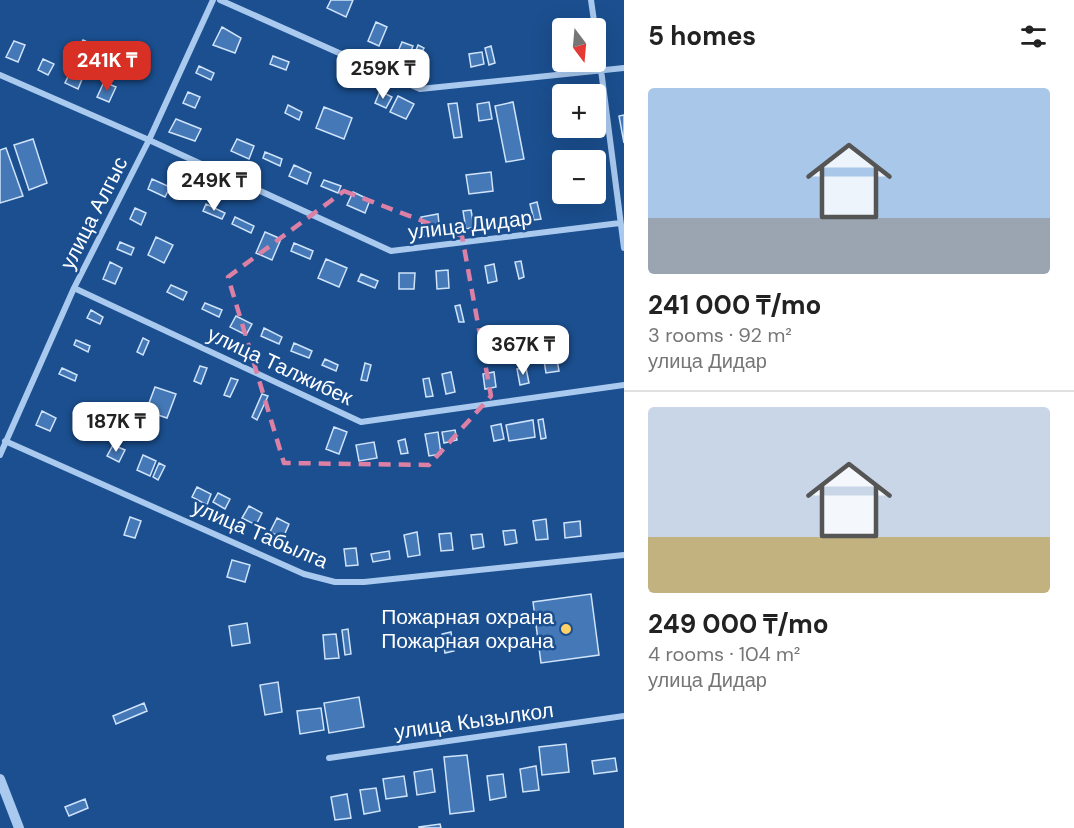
<!DOCTYPE html>
<html lang="en">
<head>
<meta charset="utf-8">
<style>
  body { margin:0; font-family:"DM Sans",sans-serif; background:#f6f6f6; color:#222; height:100vh; display:flex; flex-direction:column; font-size:22px; white-space:nowrap }
  * { box-sizing:border-box; margin:0 }
  p { font-size:20px; color:#767676 }
  .icon { flex:none; width:33px; height:33px; fill:none; stroke:currentColor; stroke-width:2; stroke-linecap:round; stroke-linejoin:round }
  .map { position:relative; flex:1; overflow:hidden }
  .panel { display:flex; flex-direction:column; background:#fff; width:450px }
  .panel>* { flex:none }
  .needle { width:39px; rotate:164deg }
  .tools { position:absolute; left:552px; top:18px; display:grid; gap:12px }
  .tools a { display:grid; place-items:center; width:54px; height:54px; border-radius:6px; background:#fff; box-shadow:0 6px 24px #0002; font-size:30px }
  .price { position:absolute; translate:-50% -51px; padding:0 14px; border-radius:12px; background:#fff; color:#222; font-size:20px; line-height:39px; filter:drop-shadow(0 2px 3px #0008) }
  .price::after { content:''; position:absolute; left:50%; top:36px; width:18px; height:14px; margin-left:-9px; background:inherit; clip-path:polygon(0 0,100% 0,50% 100%) }
  .price.on { background:#d93025; color:#fff }
  ul { padding:0; list-style:none }
  li { display:grid; align-content:center; gap:12px; height:318px; padding:0 24px }
  li+li { border-top:2px solid #e0e0e0 }
  li span { display:grid; place-items:center; height:186px; border-radius:6px; color:#555 }
  li>.icon { margin-inline-start:auto }
  span .icon { width:108px; height:108px; fill:#fffc; stroke-width:1 }
  li b { font-size:26px }
  h2 { display:flex; justify-content:space-between; align-items:center; height:72px; padding:0 24px; font-size:26px }
  main { display:flex; flex:1; min-height:0 }
  .map>svg:first-child { display:block }
</style>
</head>
<body>
<main>
<div class="map">
<svg width="624" height="828" viewBox="0 0 624 828">
  <rect width="100%" height="100%" fill="#1b4f8f"/>
  <path fill="#4478b7" stroke="#cfe3fa" stroke-width="1.5" d="M331,0h22l-7,17 -19,-9z
    M376,22l11,5 -8,19 -11,-5z
    M222,27l19,11 -6,15 -22,-8z
    M83,40l15,7 -8,15 -15,-7z
    M14,41l11,4 -7,17 -12,-5z
    M402,42l11,4 -5,12 -11,-4z
    M418,45l6,3 -7,15 -5,-3z
    M491,46l4,17 -6,2 -4,-17z
    M482,52l2,12 -13,3 -2,-13z
    M273,56l16,6 -3,8 -16,-6z
    M43,59l11,5 -6,11 -10,-5z
    M73,66l12,6 -7,17 -13,-6z
    M199,66l15,7 -3,7 -15,-7z
    M104,82l12,5 -7,15 -12,-5z
    M380,91l12,6 -6,11 -11,-5z
    M188,92l12,5 -5,11 -12,-5z
    M398,96l16,8 -8,15 -16,-7z
    M489,102l3,17 -13,2 -2,-17z
    M513,102l11,57 -18,3 -11,-56z
    M457,103l5,34 -8,1 -6,-34z
    M288,105l14,7 -3,8 -14,-7z
    M324,107l28,11 -8,21 -28,-11z
    M624,115v28l-5,-27z
    M176,119l25,10 -6,12 -26,-9z
    M33,139l14,44 -18,7 -15,-45z
    M237,139l17,7 -5,13 -18,-8z
    M6,148l17,48 -23,7v-53z
    M265,152l17,7 -2,7 -17,-8z
    M294,165l17,8 -4,11 -18,-8z
    M491,172l2,19 -24,3 -3,-19z
    M152,179l18,8 -5,10 -17,-8z
    M324,180l17,6 -3,7 -17,-7z
    M353,192l17,8 -5,13 -18,-8z
    M537,202l4,17 -7,1 -4,-16z
    M206,204l19,9 -3,6 -19,-8z
    M135,208l11,5 -5,12 -11,-6z
    M471,210l3,17 -8,2 -3,-18z
    M438,214l2,20 -16,2 -3,-19z
    M235,217l19,9 -3,7 -19,-9z
    M265,232l16,7 -9,21 -16,-7z
    M156,237l17,8 -9,18 -16,-8z
    M120,242l14,6 -3,7 -14,-6z
    M294,243l19,8 -3,8 -19,-8z
    M326,259l21,9 -8,19 -21,-9z
    M521,261l3,16 -5,2 -4,-17z
    M110,262l12,6 -7,16 -12,-5z
    M494,264l3,17 -9,2 -3,-17z
    M448,270l1,18 -12,1 -1,-18z
    M399,273h16l-1,16h-15z
    M361,274l17,7 -3,7 -17,-7z
    M171,285l16,7 -4,8 -16,-8z
    M205,303l17,7 -3,7 -17,-8z
    M460,305l4,17h-5l-4,-16z
    M91,310l12,7 -3,7 -13,-6z
    M236,316l16,8 -6,11 -16,-8z
    M264,328l18,9 -3,7 -18,-8z
    M143,338l6,3 -6,14 -6,-3z
    M76,340l14,6 -2,6 -14,-7z
    M294,343l18,8 -3,7 -18,-7z
    M556,353l3,18 -13,2 -3,-18z
    M325,359l13,6 -2,6 -14,-6z
    M365,363l6,2 -4,16 -6,-1z
    M200,366l7,2 -6,16 -7,-3z
    M62,368l15,7 -2,6 -16,-7z
    M526,368l3,15 -9,2 -3,-16z
    M451,372l4,20 -9,2 -4,-20z
    M494,372l2,15 -11,2 -2,-15z
    M231,378l7,2 -8,17 -6,-2z
    M429,378l4,18 -7,1 -3,-18z
    M155,387l21,7 -9,24 -21,-7z
    M262,394l6,2 -11,24 -5,-3z
    M42,411l14,7 -6,13 -14,-6z
    M543,419l3,19 -5,1 -3,-19z
    M533,420l2,17 -26,4 -3,-16z
    M501,424l3,15 -10,2 -3,-15z
    M334,427l13,5 -8,22 -13,-5z
    M455,430l2,10 -13,3 -2,-11z
    M438,432l3,22 -12,2 -4,-22z
    M405,439l3,14 -7,1 -3,-13z
    M374,442l3,16 -18,3 -3,-16z
    M113,445l12,5 -6,12 -12,-6z
    M143,455l13,6 -6,15 -13,-6z
    M159,463l6,3 -7,14 -5,-3z
    M197,487l14,7 -4,11 -15,-8z
    M218,493l12,6 -5,10 -12,-7z
    M249,506l13,7 -6,12 -14,-7z
    M130,517l11,4 -6,17 -11,-3z
    M277,518l12,6 -6,14 -13,-6z
    M546,519l2,20 -12,1 -3,-19z
    M580,521l1,15 -16,2 -1,-15z
    M515,530l2,13 -12,2 -2,-14z
    M417,532l3,23 -12,2 -4,-22z
    M451,533l2,17 -12,1 -2,-17z
    M482,534l2,13 -11,2 -2,-14z
    M356,548l2,17 -12,1 -2,-17z
    M389,551l1,8 -17,3 -2,-8z
    M232,560l18,5 -5,17 -18,-5z
    M591,594l8,61 -58,8 -8,-61z
    M247,623l3,20 -18,3 -3,-20z
    M348,629l3,25 -6,1 -3,-25z
    M451,632l3,19 -9,2 -3,-19z
    M336,634l3,24 -14,1 -2,-24z
    M278,682l4,30 -17,3 -5,-30z
    M359,697l5,30 -35,6 -5,-30z
    M144,703l3,8 -31,13 -3,-8z
    M321,708l3,22 -24,4 -3,-23z
    M566,744l3,28 -27,3 -3,-28z
    M467,755l7,56 -24,3 -6,-57z
    M615,758l2,13 -23,3 -2,-13z
    M536,766l3,24 -16,2 -3,-23z
    M432,769l3,23 -18,3 -3,-23z
    M503,774l3,23 -16,3 -3,-24z
    M404,776l3,20 -21,3 -3,-20z
    M376,788l4,23 -16,3 -4,-24z
    M347,794l4,24 -16,2 -4,-23z
    M85,799l3,9 -19,8 -4,-9z
    M440,824l1,4h-22v-1z"/>
  <g fill="none" stroke-linecap="round" stroke-linejoin="round">
    <path stroke="#a9c9ee" stroke-width="6" d="M220,0l200,89 204,-21
      M591,0l4,28
      M596,31l28,217
      M0,75l149,65 242,111 229,-28
      M74,288l287,134 263,-37
      M5,441l299,133 31,8h29l260,-27
      M0,455l74,-167 75,-148 64,-140
      M329,758l295,-42"/>
    <path stroke="#a9c9ee" stroke-width="10" d="M0,779l19,49"/>
  </g>
  <path fill="none" stroke="#dd80a5" stroke-width="4.5" stroke-dasharray="12 8" stroke-linejoin="round" d="M344,191l118,45 29,160 -62,69 -145,-2 -56,-186z"/>
  <circle fill="#ffd166" stroke="#1b4f8f" stroke-width="2" cx="566" cy="629" r="6"/>
  <g text-anchor="middle" dominant-baseline="central" stroke-width="5" stroke-linejoin="round" paint-order="stroke">
    <g font-size="21" fill="#fff" stroke="#1b4f8f">
      <text transform="translate(94 213) rotate(-63)">улица Алгыс</text>
      <text transform="translate(470 225) rotate(-7)">улица Дидар</text>
      <text transform="translate(280 366) rotate(25)">улица Талжибек</text>
      <text transform="translate(260 534) rotate(23)">улица Табылга</text>
      <text transform="translate(474 721) rotate(-8)">улица Кызылкол</text>
    </g>
    <g font-size="21" fill="#fff" stroke="#1b4f8f" text-anchor="end">
      <text x="554" y="617">Пожарная охрана<tspan x="554" dy="24">Пожарная охрана</tspan></text>
    </g>
  </g>
</svg>
<div class="tools">
<a><svg class="needle" viewBox="-14 -14 28 28"><path d="M0-13l5 13h-10z" fill="#e53935"/><path d="M0 13l5-13h-10z" fill="#767676"/></svg></a>
<a>+</a>
<a>−</a>
</div>
<b class="price on" style="left:107px;top:92px">241K ₸</b>
<b class="price" style="left:383px;top:100px">259K ₸</b>
<b class="price" style="left:214px;top:212px">249K ₸</b>
<b class="price" style="left:523px;top:376px">367K ₸</b>
<b class="price" style="left:116px;top:453px">187K ₸</b>
</div>
<section class="panel">
<h2>5 homes<svg class="icon" aria-label="filters" viewBox="0 0 24 24"><path d="M4 7h16M4 17h16"/><circle cx="9" cy="7" r="2"/><circle cx="15" cy="17" r="2"/></svg></h2>
<ul>
<li><span style="background:linear-gradient(#a9c7e8 70%,#9aa5b1 0)"><svg class="icon" aria-label="home" viewBox="0 0 24 24"><path d="M3 11l9-7 9 7M6 9v11h12V9"/></svg></span><div><b>241 000 ₸/mo</b><p>3 rooms · 92 m²</p><p>улица Дидар</p></div></li>
<li><span style="background:linear-gradient(#c9d6e8 70%,#c2b280 0)"><svg class="icon" aria-label="home" viewBox="0 0 24 24"><path d="M3 11l9-7 9 7M6 9v11h12V9"/></svg></span><div><b>249 000 ₸/mo</b><p>4 rooms · 104 m²</p><p>улица Дидар</p></div></li>
</ul>
</section>
</main>
</body>
</html>
